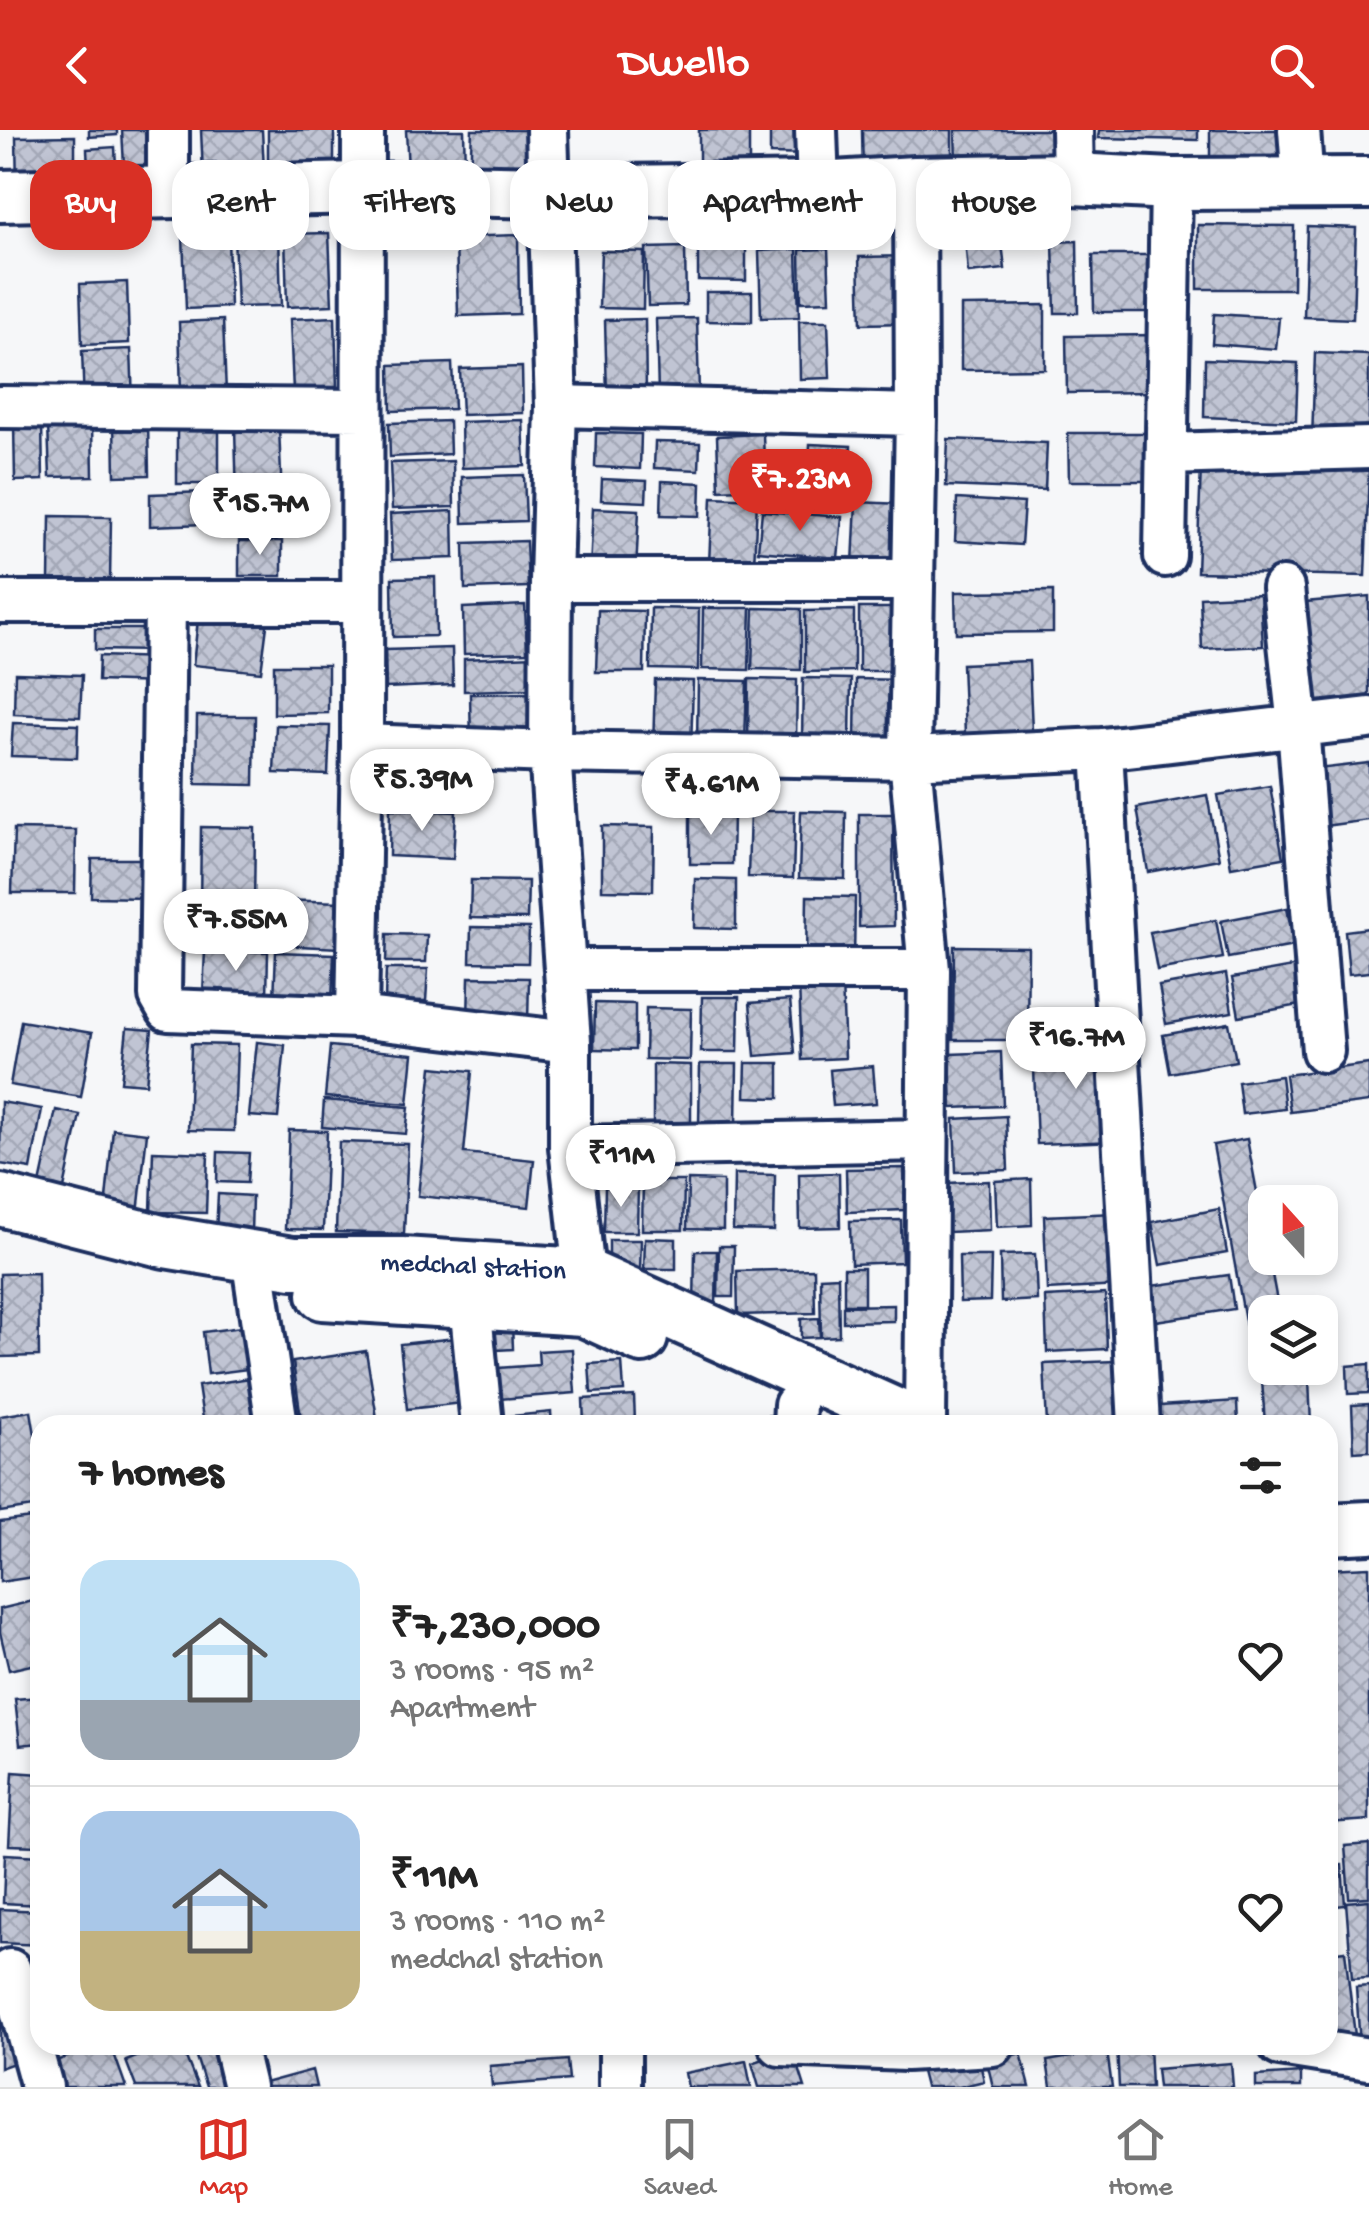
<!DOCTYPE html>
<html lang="en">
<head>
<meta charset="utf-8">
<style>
  body { margin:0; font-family:"Gochi Hand",sans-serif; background:#f6f6f6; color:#222; height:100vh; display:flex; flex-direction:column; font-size:38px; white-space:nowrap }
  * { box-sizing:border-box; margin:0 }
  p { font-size:32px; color:#767676 }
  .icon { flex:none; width:55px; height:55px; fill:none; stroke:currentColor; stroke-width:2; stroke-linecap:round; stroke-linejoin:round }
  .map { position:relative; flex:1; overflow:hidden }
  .side { position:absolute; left:30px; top:1285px; width:1308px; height:640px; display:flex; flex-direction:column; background:#fff; border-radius:30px; box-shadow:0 5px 15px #0003 }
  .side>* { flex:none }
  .hud { position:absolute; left:30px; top:30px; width:1310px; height:90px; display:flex; gap:20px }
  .needle { width:65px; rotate:339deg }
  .buttons { position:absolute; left:1248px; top:1055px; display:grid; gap:20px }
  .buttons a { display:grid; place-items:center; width:90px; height:90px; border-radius:20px; background:#fff; box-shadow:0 5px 15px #0003; font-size:50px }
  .price { position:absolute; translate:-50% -85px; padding:0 22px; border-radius:35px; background:#fff; color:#222; font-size:32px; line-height:65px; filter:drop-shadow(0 2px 5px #0008) }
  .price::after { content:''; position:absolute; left:50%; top:60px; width:30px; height:22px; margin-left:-15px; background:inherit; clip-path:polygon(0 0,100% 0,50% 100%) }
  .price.active { background:#d93025; color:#fff }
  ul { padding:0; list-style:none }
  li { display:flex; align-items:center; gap:30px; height:250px; padding:0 50px }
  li+li { border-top:2px solid #e0e0e0 }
  li span { display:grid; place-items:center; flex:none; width:280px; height:200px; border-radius:30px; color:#555 }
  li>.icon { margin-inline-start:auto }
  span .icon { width:120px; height:120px; fill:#fffc; stroke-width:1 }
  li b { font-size:42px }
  h2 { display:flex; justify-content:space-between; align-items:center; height:120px; padding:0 50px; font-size:42px }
  .tag { padding:0 35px; border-radius:30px; background:#fff; box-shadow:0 5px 15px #0003; font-size:35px; line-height:90px }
  .tag.active { background:#d93025; color:#fff }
  header { display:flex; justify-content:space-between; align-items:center; height:130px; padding:0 50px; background:#d93025; color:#fff; font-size:45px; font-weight:600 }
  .tabs { display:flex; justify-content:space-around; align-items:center; height:140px; border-top:2px solid #e0e0e0; background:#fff; font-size:28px; color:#767676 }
  .tabs a { display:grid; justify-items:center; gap:5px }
  .tabs .active { color:#d93025 }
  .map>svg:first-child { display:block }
</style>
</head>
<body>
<header><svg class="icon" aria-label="back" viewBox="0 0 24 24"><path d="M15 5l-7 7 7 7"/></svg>Dwello<svg class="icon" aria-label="search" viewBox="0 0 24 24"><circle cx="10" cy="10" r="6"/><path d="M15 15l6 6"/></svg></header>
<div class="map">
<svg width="1369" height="1957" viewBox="0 0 1369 1957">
  <defs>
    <pattern id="building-cross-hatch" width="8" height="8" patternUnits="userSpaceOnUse" patternTransform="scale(2.5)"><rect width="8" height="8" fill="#c0c4d3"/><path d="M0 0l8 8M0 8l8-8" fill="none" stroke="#a4a9b8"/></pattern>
  </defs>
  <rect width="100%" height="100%" fill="#f6f7f9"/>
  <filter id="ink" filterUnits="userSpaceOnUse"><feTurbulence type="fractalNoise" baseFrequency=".01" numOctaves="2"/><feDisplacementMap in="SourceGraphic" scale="20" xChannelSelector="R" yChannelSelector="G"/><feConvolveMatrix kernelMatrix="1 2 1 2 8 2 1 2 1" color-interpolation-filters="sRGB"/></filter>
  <g filter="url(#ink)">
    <path fill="url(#building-cross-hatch)" stroke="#1b2f5e" stroke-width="2.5" d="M89,0h28v5l-28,2z
      M122,0h38l3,50 -38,3z
      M201,0h61l2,41 -61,3z
      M268,0h66v37h-66z
      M406,0h58l1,39 -57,2z
      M472,0h62l-2,45 -62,-2z
      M699,0h50v36h-50z
      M770,0h41l1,25 -42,-1z
      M862,0h90v37l-89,11z
      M955,0h108v31l-107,1z
      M1099,0h99v10l-100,-2z
      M1210,0h81l-1,35 -80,-1z
      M75,6v50l-58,1 -1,-50z
      M115,17l2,39 -28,2 -2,-39z
      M1198,95l96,1 -1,63h-95z
      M1307,96l49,2 -3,91 -49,-2z
      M279,103l2,73 -44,1 -3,-72z
      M329,103l3,72 -45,2 -2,-73z
      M1001,104l4,35 -37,4 -3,-34z
      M228,105l2,72 -44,2 -3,-72z
      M518,105l1,79 -61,2 -2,-79z
      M1077,111l1,72h-23l-2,-71z
      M698,116l48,1v34l-48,-1z
      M685,117l1,58 -38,1 -2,-58z
      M797,119l2,68 -38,1 -2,-67z
      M828,119l2,52 -29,1 -1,-52z
      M601,121l43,1 -1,57 -44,-1z
      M1093,125h67v57h-66z
      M910,126l1,67 -50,1 -2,-67z
      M127,152l2,61 -47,2 -2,-61z
      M706,162h46v30l-46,-1z
      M1045,175v64l-84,1v-64z
      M1214,184l65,4 -3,31 -64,-5z
      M335,187l2,73 -44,2 -3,-73z
      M697,188l2,75 -41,1 -2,-75z
      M645,189l1,76 -39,1 -2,-76z
      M223,190l3,73 -45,2 -2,-73z
      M799,191h29l2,57 -30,1z
      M1158,205v57l-91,1 -1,-57z
      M131,219l2,53 -49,2 -2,-53z
      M1315,223l54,2v87l-57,-2z
      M1205,229l93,4 -2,58 -92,-4z
      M452,233l2,46 -63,2 -1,-46z
      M522,237l1,46 -61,2 -2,-46z
      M523,290l2,46 -63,2 -1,-46z
      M148,291l1,54 -34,1 -1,-54z
      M449,291l1,33 -60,3 -1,-34z
      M42,292l1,58 -28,1 -1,-58z
      M92,294l1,52 -43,1 -2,-52z
      M279,297l3,72 -45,2 -2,-73z
      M177,300h42v54h-42z
      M596,303l45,1 -1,35 -45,-2z
      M1068,303h77v48h-76z
      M763,304l2,54 -46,2 -2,-54z
      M948,309l99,4 -2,47 -99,-4z
      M655,312l45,1 -1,27 -45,-2z
      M810,314l41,2 -2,58 -42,-2z
      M453,331l1,46 -62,2 -2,-46z
      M1201,336l168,4 -4,106 -168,-4z
      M524,345l2,46 -63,2 -1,-46z
      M602,349l45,2 -1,21 -45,-2z
      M662,351l39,2 -1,33 -39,-1z
      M206,362v32l-56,2v-32z
      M712,367l45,2 -3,68 -45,-3z
      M957,369l67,4 -3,42 -66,-4z
      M856,372l46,2 -3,62 -46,-2z
      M283,376v28l-47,2 -1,-29z
      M593,378l46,2 -3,62 -46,-2z
      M453,381l1,47 -62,2 -2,-46z
      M762,381l80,6 -4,41 -80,-7z
      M50,386l61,1 -1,65 -61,-1z
      M239,411h43v35h-43z
      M526,411l2,46 -63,2 -1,-46z
      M435,447l1,59 -43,1 -1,-59z
      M1053,461v41l-97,1 -1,-41z
      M1260,464l3,52 -61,3 -2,-52z
      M1369,466v110l-52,5 -11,-109z
      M525,475l2,47 -63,2 -1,-46z
      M651,478l48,1 -1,61 -48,-1z
      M703,478h48l-2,62 -47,-1z
      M754,478l47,1v61l-49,-1z
      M859,478h49v63h-49z
      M199,480l69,8 -7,54 -68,-7z
      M598,480l47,1 -1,61h-48z
      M854,480v61l-49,1v-61z
      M95,499h62v22l-62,-1z
      M452,518l1,37 -67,3 -1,-38z
      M99,526l60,2 -1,25 -60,-2z
      M535,526l1,33 -72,2v-32z
      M1029,531l3,70 -67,4 -3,-71z
      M274,535h54v48l-54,1z
      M15,543l67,2 -2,42 -66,-3z
      M803,548l48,1 -1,62 -48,-1z
      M749,549l48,1 -1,62 -48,-1z
      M856,549l48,1 -1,61h-48z
      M655,550l38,1 -2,69h-38z
      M698,550l49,1 -2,62 -48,-1z
      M535,563v52l-64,1 -1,-52z
      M197,586h58l-1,69 -58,-1z
      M13,593l65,2 -1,33 -66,-2z
      M276,595l54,1 -2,49 -54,-2z
      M1369,633v57l-45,6 -7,-57z
      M1270,656l13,72 -52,9 -13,-72z
      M1207,665l12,64 -71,13 -11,-64z
      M390,679l66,3 -3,47 -64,-3z
      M750,681h45l-2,67 -45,-1z
      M801,681l45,1 -1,67 -46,-1z
      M690,682l43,1 -1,51h-42z
      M859,684h34l1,112 -35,1z
      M602,696l52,1 -1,64 -51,-1z
      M201,697l54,1 -1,82 -54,-1z
      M14,699l62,1 -1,63h-63z
      M92,729h54v39l-55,-1z
      M695,749l41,1v49l-42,-1z
      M471,750l57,1 -1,38 -57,-1z
      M807,766l48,1 -1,65 -48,-1z
      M279,770l62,2 -1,46 -62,-3z
      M1287,778l7,38 -66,12 -7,-37z
      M1216,790l7,38 -66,12 -7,-38z
      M471,797l58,1 -1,35 -58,-1z
      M1369,798v44l-20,2 -4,-43z
      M387,804l40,1 -1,27h-40z
      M954,816l74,1 -1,93h-74z
      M205,820l63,2 -1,45 -64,-2z
      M276,822l58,2 -2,47 -58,-2z
      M1298,836l7,38 -66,12 -7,-38z
      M386,839h42l-2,32 -41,-1z
      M1226,844l6,38 -66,12 -7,-38z
      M469,847l60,1 -1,45h-60z
      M842,852l3,76 -43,2 -3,-76z
      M702,867h37l-1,55h-37z
      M790,870l5,53 -40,3 -5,-53z
      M595,873l40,1v46l-41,-1z
      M646,878l45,1 -1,51 -45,-1z
      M21,891l71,12 -11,64 -71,-12z
      M1229,893l7,38 -66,12 -7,-38z
      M127,898l25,2 -6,54 -25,-2z
      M1114,909l5,102 -82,3 -4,-101z
      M257,912l28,3 -7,73 -29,-2z
      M191,914l46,1 -3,86 -46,-1z
      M330,916l83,8 -5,50 -83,-7z
      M1001,922l2,54 -51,2 -2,-54z
      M746,933h33v35l-34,-1z
      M653,934l38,1v65l-38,-1z
      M700,934h37l-1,62 -37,-1z
      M1369,934v38l-79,10 -5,-37z
      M873,936l3,37 -43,3 -3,-36z
      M432,937l40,4 -8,82 70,7 -5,47 -111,-11z
      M1281,946l4,33 -43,5 -4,-32z
      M324,970l85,7 -3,27 -84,-7z
      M1,972l41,7 -11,60 -31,-5z
      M56,980l24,5 -17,78 -24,-4z
      M1006,986l2,54 -52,2 -2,-53z
      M113,999l34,4 -9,80 -33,-4z
      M289,1000l38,1 -4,99 -38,-1z
      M1247,1009l18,95v24h4l10,54h-14v49l-12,3 -40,-219z
      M339,1012l69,2 -4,90 -68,-2z
      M153,1021l55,2 -2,60 -55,-1z
      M218,1022l31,1 -2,30 -30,-1z
      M904,1038l1,42 -58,2 -1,-43z
      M839,1043l1,54 -40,1 -1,-54z
      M734,1044l41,1 -1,56 -41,-1z
      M1031,1049l1,46 -35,2 -2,-46z
      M688,1050l35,1v49l-36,-1z
      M643,1051h41l-1,49h-41z
      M989,1051l1,49 -41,2 -1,-49z
      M605,1057h33l-1,45h-33z
      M218,1064l34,2 -1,38 -35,-1z
      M1219,1079l8,44 -67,12 -8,-43z
      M1116,1083l2,73 -71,4 -3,-74z
      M901,1090l1,42 -51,2 -1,-43z
      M645,1108l31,1v30h-32z
      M609,1110h32l-1,31 -31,-1z
      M719,1116h15l-1,51h-15z
      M695,1121h22l-1,57h-22z
      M1035,1124l2,46 -36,2 -1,-47z
      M959,1126h32l-1,45 -30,1z
      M844,1138h20v36h-20z
      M814,1139l1,44 -77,2 -1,-44z
      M38,1143l1,83 -39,1v-83z
      M1229,1145l5,34 -85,13 -5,-35z
      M838,1146l1,60 -18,1 -1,-60z
      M1105,1164l2,55 -60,3 -2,-55z
      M894,1175v16l-51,1v-16z
      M819,1188l1,19 -19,1v-19z
      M512,1193l1,26 -34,2 -2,-25z
      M242,1197l6,42 -40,5 -5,-42z
      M465,1207l7,65 -65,7 -7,-65z
      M572,1219l3,44 -88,7 -2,-31 54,-4 -1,-14z
      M366,1221l12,73 -76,1 -9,-63z
      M1114,1231l3,64h-70l-3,-61z
      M622,1232l2,29 -33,2 -2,-29z
      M1369,1234v29l-21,1 -1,-28z
      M250,1248l7,47h-53l-6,-39z
      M1309,1248l2,47h-46l-3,-45z
      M634,1266l1,26 -51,3 -1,-26z
      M1237,1271l1,24h-93l-1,-18z
      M1369,1274v47l-15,1 -2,-47z
      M31,1281l9,53v42l-40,6v-96z
      M551,1282l1,13h-59l-1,-7z
      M780,1285l1,10h-68v-7z
      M40,1387v59l-40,6v-60z
      M1369,1437v253l-41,3v-254z
      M37,1470l3,15v48l-31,7 -9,-38v-23z
      M40,1567v46l-20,2 -5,-46z
      M13,1642l27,2v72l-31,-1z
      M1369,1714v53l-20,1 -4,-52z
      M5,1724l35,2v49l-37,-2z
      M1342,1735l3,40 -17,2v-41z
      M1369,1770v78l-17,1 -6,-77z
      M0,1779l40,2v34l-40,-2z
      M1345,1821l11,93 -28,1v-92z
      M1369,1856v60h-9l-4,-59z
      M0,1862l25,67 -25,9z
      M98,1915h13l15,42h-75l-8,-21z
      M167,1915h14l17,42h-62l-10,-26z
      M192,1915h22l14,42h-22z
      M1117,1915h32l2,42h-32z
      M793,1919l12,38h-46l-7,-24z
      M977,1919l7,32 -25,6h-34l-6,-23z
      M1107,1921l5,36h-61l-4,-26z
      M1021,1923l9,34h-37l-6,-25z
      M567,1930l2,20 -77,6 -2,-20z
      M746,1931l5,26h-63l-3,-14z
      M1231,1933l2,24h-75l-2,-18z
      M312,1940l4,17h-55v-3z
      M1301,1943v14h-45v-11z"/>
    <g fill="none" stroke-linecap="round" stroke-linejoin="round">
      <defs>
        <path id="minor" d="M547,0l9,276 -5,174 -1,172 20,290v105l14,127
          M816,0l2,58
          M1072,0l1,49
          M1299,0l4,52
          M915,52l1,233 -6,343 19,212 -4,455
          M168,63v-63
          M556,276l360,9
          M0,277l362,3
          M1167,324l202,-6
          M1165,426l6,-372
          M551,450h362
          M1283,458l15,138 25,325
          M0,472h361
          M165,472l-5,394 8,14 189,7 213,25
          M362,615l188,7 360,6 192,-9 267,-31
          M1102,619l37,676
          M565,840h364
          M357,887l5,-272 1,-615
          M570,1017l356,-7
          M252,1126l25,169
          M470,1173l12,122
          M794,1295l1,-20
          M10,1840l32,117
          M234,1915l10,42
          M780,1915l126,5 87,-5
          M1280,1915l89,14
          M620,1957v-42"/>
        <path id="tertiary" d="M0,66l362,-8 186,4 270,-4 97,-6 158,-3 98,5 198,-1
          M0,1070l165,42 128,21h109l182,11 336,151
          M323,1164l260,16 59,27
          M1328,1399l41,-2"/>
      </defs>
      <use href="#minor" stroke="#1b2f5e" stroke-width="48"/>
      <use href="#tertiary" stroke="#1b2f5e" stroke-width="58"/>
      <use href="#minor" stroke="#fff" stroke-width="40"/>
      <use href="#tertiary" stroke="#fff" stroke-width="50"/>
    </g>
  </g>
  <g text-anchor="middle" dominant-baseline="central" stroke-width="9" stroke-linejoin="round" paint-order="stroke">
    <g font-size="28" fill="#1b2f5e" stroke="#fff">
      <text transform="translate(473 1138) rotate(3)">medchal station</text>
    </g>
  </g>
</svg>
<div class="buttons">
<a><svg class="needle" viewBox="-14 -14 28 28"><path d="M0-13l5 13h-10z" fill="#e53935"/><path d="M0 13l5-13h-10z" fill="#767676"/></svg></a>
<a><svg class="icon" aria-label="layers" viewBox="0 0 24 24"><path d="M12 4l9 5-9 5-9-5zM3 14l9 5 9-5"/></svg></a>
</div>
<b class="price active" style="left:800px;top:404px">₹7.23M</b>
<b class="price" style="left:260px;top:428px">₹15.7M</b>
<b class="price" style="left:422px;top:704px">₹5.39M</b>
<b class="price" style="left:711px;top:708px">₹4.61M</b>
<b class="price" style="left:236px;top:844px">₹7.55M</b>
<b class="price" style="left:1076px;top:962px">₹16.7M</b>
<b class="price" style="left:621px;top:1080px">₹11M</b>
<div class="hud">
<a class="tag active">Buy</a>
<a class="tag">Rent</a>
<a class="tag">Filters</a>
<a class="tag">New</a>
<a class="tag">Apartment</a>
<a class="tag">House</a>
</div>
<section class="side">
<h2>7 homes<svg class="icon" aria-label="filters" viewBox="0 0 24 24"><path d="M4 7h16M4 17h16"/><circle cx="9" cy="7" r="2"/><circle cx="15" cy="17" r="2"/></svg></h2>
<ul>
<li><span style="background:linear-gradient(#bfe0f5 70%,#9aa5b1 0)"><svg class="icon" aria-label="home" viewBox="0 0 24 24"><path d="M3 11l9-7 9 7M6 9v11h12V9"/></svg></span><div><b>₹7,230,000</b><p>3 rooms · 95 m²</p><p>Apartment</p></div><svg class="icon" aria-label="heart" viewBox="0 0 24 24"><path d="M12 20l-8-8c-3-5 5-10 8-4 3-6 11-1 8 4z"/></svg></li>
<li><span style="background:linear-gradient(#a9c7e8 60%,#c2b280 0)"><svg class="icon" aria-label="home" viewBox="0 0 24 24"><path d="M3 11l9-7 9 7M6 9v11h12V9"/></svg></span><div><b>₹11M</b><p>3 rooms · 110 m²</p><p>medchal station</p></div><svg class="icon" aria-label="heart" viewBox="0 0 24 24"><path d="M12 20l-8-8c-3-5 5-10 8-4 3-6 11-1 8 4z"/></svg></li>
</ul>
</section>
</div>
<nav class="tabs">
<a class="active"><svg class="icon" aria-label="map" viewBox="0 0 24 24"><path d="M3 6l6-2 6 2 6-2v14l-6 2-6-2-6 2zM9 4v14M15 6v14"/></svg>Map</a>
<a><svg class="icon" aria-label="saved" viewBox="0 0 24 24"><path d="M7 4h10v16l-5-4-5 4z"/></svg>Saved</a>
<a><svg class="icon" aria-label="home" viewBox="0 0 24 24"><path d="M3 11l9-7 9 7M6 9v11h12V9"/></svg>Home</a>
</nav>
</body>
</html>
